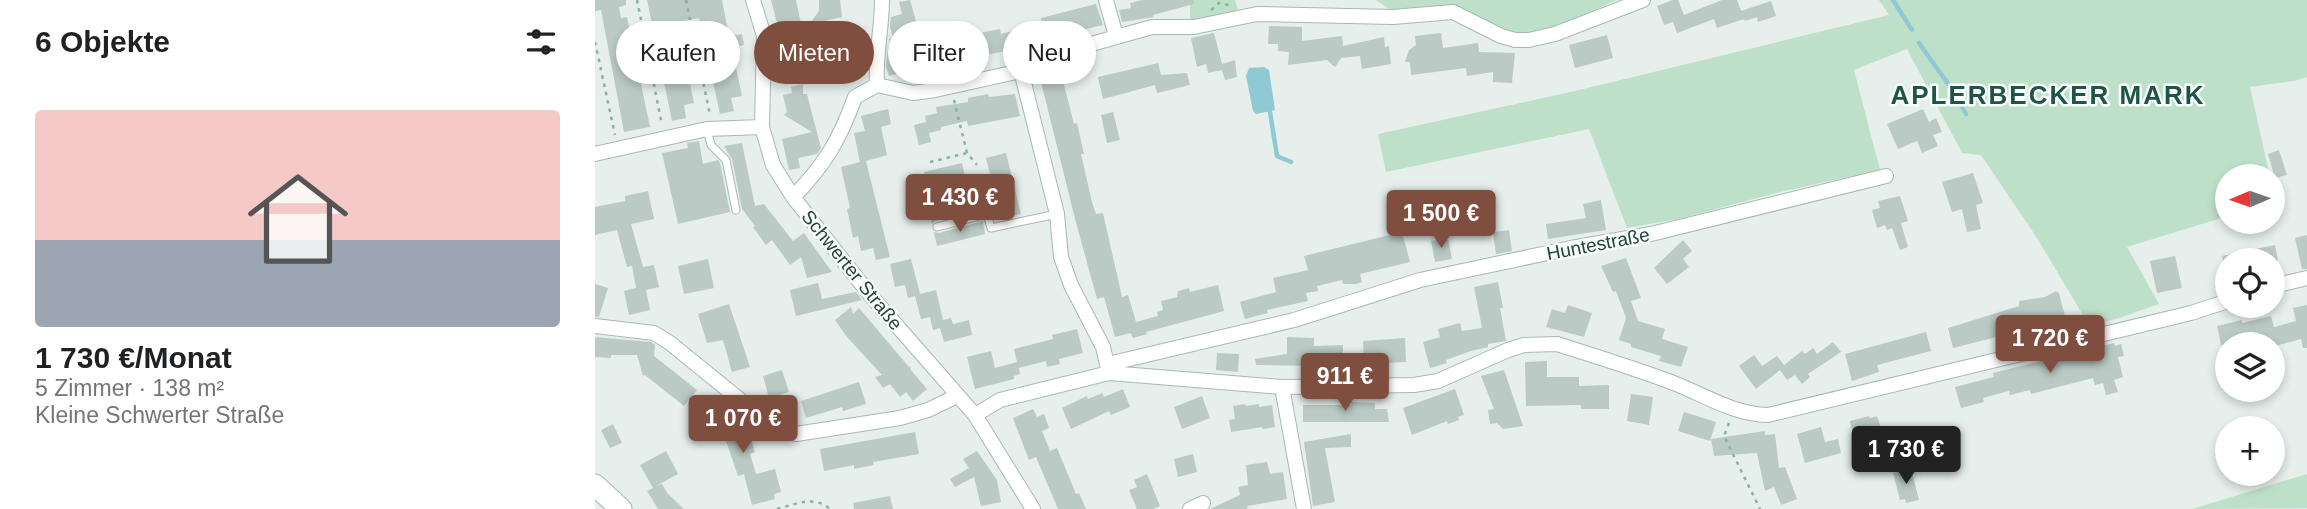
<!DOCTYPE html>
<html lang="de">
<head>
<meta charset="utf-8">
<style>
  body { margin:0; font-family:Arial,sans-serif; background:#f2f2f2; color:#202124; height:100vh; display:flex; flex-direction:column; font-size:26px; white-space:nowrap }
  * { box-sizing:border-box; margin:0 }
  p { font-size:23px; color:#757577 }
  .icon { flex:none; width:38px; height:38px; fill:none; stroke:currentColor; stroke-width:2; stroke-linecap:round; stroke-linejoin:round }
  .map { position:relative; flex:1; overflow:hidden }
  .sheet { display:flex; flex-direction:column; background:#fff; width:595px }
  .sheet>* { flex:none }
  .guide { position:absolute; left:21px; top:21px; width:665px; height:63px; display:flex; gap:14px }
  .needle { width:46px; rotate:268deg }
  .fabs { position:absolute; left:1620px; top:164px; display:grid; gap:14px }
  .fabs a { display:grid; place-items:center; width:70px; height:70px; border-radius:50%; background:#fff; box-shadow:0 4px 10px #0003; font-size:35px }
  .price { position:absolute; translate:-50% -60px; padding:0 16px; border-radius:7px; background:#7f4e3f; color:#fff; font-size:23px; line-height:46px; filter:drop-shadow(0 2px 4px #0008) }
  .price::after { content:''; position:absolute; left:50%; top:42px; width:21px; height:16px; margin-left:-10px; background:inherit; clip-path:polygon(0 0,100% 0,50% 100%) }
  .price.current { background:#222; color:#fff }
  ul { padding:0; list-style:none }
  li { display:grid; align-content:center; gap:14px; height:371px; padding:0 35px }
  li+li { border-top:2px solid #e0e0e0 }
  li span { display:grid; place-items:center; height:217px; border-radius:7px; color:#555 }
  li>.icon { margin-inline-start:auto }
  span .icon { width:126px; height:126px; fill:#fffc; stroke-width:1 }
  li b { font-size:30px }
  h2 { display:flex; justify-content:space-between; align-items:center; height:84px; padding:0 35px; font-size:30px }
  .pill { padding:0 24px; border-radius:32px; background:#fff; box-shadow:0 4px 10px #0003; font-size:24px; line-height:63px }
  .pill.current { background:#7f4e3f; color:#fff }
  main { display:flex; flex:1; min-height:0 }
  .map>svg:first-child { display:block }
</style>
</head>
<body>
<main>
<section class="sheet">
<h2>6 Objekte<svg class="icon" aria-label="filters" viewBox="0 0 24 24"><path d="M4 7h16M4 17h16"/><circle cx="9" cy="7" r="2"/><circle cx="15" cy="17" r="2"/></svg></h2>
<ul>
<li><span style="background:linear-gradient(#f6c9c9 60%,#9aa5b1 0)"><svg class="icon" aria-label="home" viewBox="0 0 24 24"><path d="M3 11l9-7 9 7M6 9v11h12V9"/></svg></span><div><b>1 730 €/Monat</b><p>5 Zimmer · 138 m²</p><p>Kleine Schwerter Straße</p></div></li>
</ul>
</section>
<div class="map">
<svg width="1712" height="509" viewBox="0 0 1712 509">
  <rect width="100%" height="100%" fill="#e6efeb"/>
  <path fill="#bfe0c8" d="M595,0h45l3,11 -44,10 -4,-2z
    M781,0h240l-63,30 -38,6 -61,-28 -59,5z
    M1284,0h428v77l-13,4 -44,6 20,90h-42v39l-101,31 32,57 -43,15 -27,6 -52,-87 -56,-83 -19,-2 -55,-104 -53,21 26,100 -104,23 -98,26 -51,9 -38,-99 -203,43 -8,-38 197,-43 314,-76z
    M1712,474v34l-115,1z"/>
  <path fill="#8ec9d4" d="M669,67l5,3 6,40 -19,4 -3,-3 -7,-35 3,-8z"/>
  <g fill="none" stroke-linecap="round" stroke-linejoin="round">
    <path stroke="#8ec9d4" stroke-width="4.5" d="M1298,0l19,30
      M1324,43l32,45 15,26
      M675,112l7,44 14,6"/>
  </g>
  <path fill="#bbcac4" d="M0,0h31v5l-7,2 2,11 6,-1 23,110 -26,5 -23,-122 -6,1z
    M52,0h75l6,31 8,4 6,-1 2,11 -12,3 10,48 -11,2 3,13 -14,3 -21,-96 -22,4 17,81 -10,2 2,13 -14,3z
    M176,0h25l7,33 16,-22v-11h21l2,17 -18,4 2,8 -19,5 2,13 -6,1 2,8 -22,5 -4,-15h4z
    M315,0l7,25 -3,1 2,5 -3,1 5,17 -10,3 4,13 -8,2 1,5 -16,4 -3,-9 2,-20 3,-1 -2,-7 4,-1 -3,-11 1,-10 11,-3 -3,-12z
    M547,0h52v4l-41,11 1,2 -32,5 -3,-12 12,-2 -1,-5z
    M1078,0h5l6,15 38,-15h15l4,11 30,-10 5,15 -18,6 -1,-5 -12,4 -1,-2 -27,9 -3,-9 -37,14 -4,-11 -9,3 -7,-19z
    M501,4l7,21 -41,10 1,2 -29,9 -60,11 3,12 -19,5 -6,-23 31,-7 -3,-11 20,-4 1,5 41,-10 -1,-6z
    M674,26l33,1v14l40,-5 1,10 41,-9 1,10 4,-1 2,18 -29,5 -2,-13 -19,2 -6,9 -8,-7 -39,5 1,-13 -11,-1v-7h-10z
    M619,33l8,31 13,-4 2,17 -12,3 -3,-10 -14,3 -2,-9 -9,3 -6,-29z
    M846,33l2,15 35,-5 1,9 36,1 -3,30 -19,-1v-10l-26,4 -1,-8 -55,7 -1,-13h-5l4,-12 7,-5 -1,-9z
    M1012,35l6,23 -38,10 -6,-23z
    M563,63l3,12 26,-2 3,12 -33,8 -2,-8 -52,14 -5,-22z
    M454,71l4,13 10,-3 11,43 3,-1 7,31h-3l11,48 4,12 7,-1 19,84 6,-2 8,27 22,-6 -1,-4 6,-2 -2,-9 16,-4 1,-6 11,-3 1,4 28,-7 6,26 -78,21 1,2 -14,4 -2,-5 -16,4 -11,-40 -7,2 -22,-80 -36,-145z
    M208,84v10h4l14,54 -4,6 -19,4 2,10 -11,2 -7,-31 30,-7 -28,-17 3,-3 -4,-17 9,-2 -1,-6z
    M393,94l1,3 26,-3 5,22 -52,10 -1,-5 -26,6v3l-12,3 2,9 -12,3 -5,-20 12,-3 -1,-6 12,-3 -1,-6 32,-5v-4z
    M293,109l3,15 -10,3 6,28 -21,6 24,96 -14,3 -3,-12 -12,3 -3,-15 -5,2 -6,-29 3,-1 -9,-41 19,-5 -6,-29 11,-2 -4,-15z
    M1328,109l6,13 7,-4 6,14 -9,3 5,11 -16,7 -5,-12 -19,8 -11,-25z
    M518,112l7,28 -13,3 -6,-28z
    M104,141l4,23 15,-4 2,3 10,49 -52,12 -16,-71 26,-5 -1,-5z
    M147,143l13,63 9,-2 29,37 11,-8 28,39 -25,6 -6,-21 -11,8 -18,-25 -6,5 -13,-18 2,-1 -13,-17 -10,-50 -8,-13z
    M1684,150l8,25 -12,3 -7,-24z
    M411,153l15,61 -26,6 -3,-10 -6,-2 -51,13 -3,3 -4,-13 5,-1 -9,-38 38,-9 8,37 25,-6 -9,-36z
    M1378,173l10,30 -7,2 5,24 -14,3 -5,-23 -10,3 -10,-30z
    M53,191l6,28 -23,5 12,43 11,-2 5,22 -13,3 4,20 -21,5 -5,-24 12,-3 -4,-22 -5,1 -10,-37 -22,5v-28l30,-6v-5z
    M1305,196l8,25 -7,2 7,24 -8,3 -8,-22 -5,2 -2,-5 -8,3 -5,-18 8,-2 -2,-7z
    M1006,200l5,30 -58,9 -2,-15 40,-6 -3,-14z
    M388,221l2,13 -48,12 -3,-14 5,1z
    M914,230l3,21 -16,3 -3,-22z
    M807,232l8,30 -50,12 2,8 -6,2h-13l-1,-4 -25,6 1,5 -12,2 2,8 -41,9 1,3 -23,6 -5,-17 36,-10 -3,-14 35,-8 -4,-14z
    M1712,235v34h-5l-7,-31z
    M853,238l4,21 -17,3 -4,-21z
    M1088,240l9,11 -9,8 6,8 -22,17 -13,-16z
    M1680,245l3,16h-55l-1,-5z
    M1580,256l7,32 -25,5 -7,-32z
    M1031,258l15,40 -10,3 7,20 27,8 -3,10 26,8 -7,20 -22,-6 2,-5 -30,-9v-3l-12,-4 7,-22 -10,-27 -3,1 -12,-26z
    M113,259l6,29 -30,6 -6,-28z
    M316,259l9,35 16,-4 7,30 8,-2 2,6 16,-4 3,15 -28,7 -4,-14 -7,2 -3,-13 -9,2 -6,-23 -7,2 -3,-13 -10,2 -5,-23z
    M903,282l5,26h-3l6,33 -18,3v3l-17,4 -25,9 1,3 -17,5 -7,-26 17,-5 -2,-8 22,-6 2,8 20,-3 -8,-41z
    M223,283l4,16 34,-7 6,8 -66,16 -6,-26z
    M0,284l13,4 -9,29h-4z
    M1461,291l3,2 8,31 -37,10 -2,-5 -75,19 -5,-20 71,-22v-5l26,-4z
    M134,304l21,63 -18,5 -9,-32 -16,3 -9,-29z
    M973,305l24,8 -8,24 -38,-10 6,-18 13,4z
    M1712,305v43h-4l-2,-9 -22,6h-58l-4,-19 25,-6v3l29,-7 3,11 22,-6 -3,-13z
    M256,307l2,7 6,-6 50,59 2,-1 -1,3 17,20 -14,12 -7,-9 -6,5 -10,-13 -7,4 -8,-11 7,-2 -35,-38 -12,-17z
    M482,329l6,24 -24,6 1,5 -13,3 -1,-6 -27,7 1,6 -6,2v3l-39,10 -8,-32 24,-6 4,17 22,-6 -3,-13 39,-10 -1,-4z
    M1331,332l5,19 -54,14 2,7 -27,9 -7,-27z
    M0,337l56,5 4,3 -1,11 43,34 -13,16 -39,-31 -2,1 -6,-21h-26v3l-16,-1z
    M692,337l27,1v8l29,-1v18h-19v3l-68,-1 -1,-6 32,-5z
    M810,338l1,24 -42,2 -1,-23z
    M1238,342l8,10 -33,22 2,3 -8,7 -7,-9 -8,5 -7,-10 -24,19 -17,-23 15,-11 8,11 15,-10 7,9 18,-14 3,3 8,-6 4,6z
    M1519,343l1,3 6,-2 3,12 -6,1 5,20 -9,3 4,12 -12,3 -3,-12 -8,2 -2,-7 -62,16 -1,-4 -20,5 -1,-4 -26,7 1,4 -23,6 -6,-21 39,-10 -1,-4z
    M622,353l22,1 -1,18 -22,-2z
    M952,361v16h32v9l30,-1v24h-28v-4l-55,1 -1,-44z
    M187,370l7,22 -20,6 -6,-22z
    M909,370l19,56 -20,3 -6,-6 -7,1 -2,-14 6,-1 -13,-33z
    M264,382l7,22 -23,7 -1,-4 -36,11 -5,-17z
    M528,389l7,18 -19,8 -2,-4 -38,18 -9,-21 25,-12 1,3 14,-6 2,4z
    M860,389l9,26 -6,2 1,3 -11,4 -1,-3 -35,14 -9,-27z
    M1036,394l22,3 -4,28 -22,-4z
    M607,396l8,22 -28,11 -8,-22z
    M756,402l24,1v6h12l2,13h-86v-17h48z
    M650,404l1,2 13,-2v3l13,-2 3,22 -12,2 -1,-2 -31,5 -2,-12 6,-1 -2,-13z
    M138,408l6,6 9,16 7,22 -5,2 6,20 19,-5 6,23 -7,2 1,5 -23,6 -8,-31 -6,2 -14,-41 -17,5 -5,-17z
    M438,409l4,8 7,-3 5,14 -7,3 8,20 7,-3 19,46 3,-1 7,16h-28l-22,-52 -7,3 -16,-42z
    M1089,412l32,10 -6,19 -32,-10z
    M1274,416l1,2 7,-2 4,12 -8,2 2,7 -20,5 -5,-21z
    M18,424l9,19 -12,5 -9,-18z
    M1226,427l4,15 13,-3 3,14 -36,10 -8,-29z
    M1170,431v4l10,-1 4,34 6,-1 12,32 -16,6 -7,-18 -9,4 -8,-38 -43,3 -3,-17z
    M320,432l4,22 -46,8 1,3 -20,4v-4l-30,6 -4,-22z
    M756,434v13l-26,1 10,54 -22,4 -9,-64z
    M71,451l12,23 -22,12 6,-2 6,10 16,15h-26l-11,-18 6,-3 -13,-23z
    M382,451l20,29 4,22 -20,4 -7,-29 -19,10 -5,-8 19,-11 -6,-9z
    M598,454l4,18 -19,5 -4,-18z
    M672,462l3,12 13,-2 4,27 -40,7 1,3h-38l30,-14 -2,-8 10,-2 -2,-20z
    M1316,469l8,31 -13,3 -1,-4 -5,1 -7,-27z
    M552,474l13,32 -7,3h-16l-8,-19 8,-3 -3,-7z
    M295,496l3,13h-39l-1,-6z"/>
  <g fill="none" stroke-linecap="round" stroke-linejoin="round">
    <defs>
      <path id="service" d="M112,130l4,15 15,15 10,50
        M342,227l50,-13 4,14 66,-14"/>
      <path id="minor" d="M158,0l11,36 -2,91 11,38 20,32 78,99 104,119 58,94
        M511,0l10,36
        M426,71l36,143 4,43 10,28 32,62 6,26
        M282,85c-2,-29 5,-56 5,-85
        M0,154l112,-25 55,-2
        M198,197c32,-32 47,-58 62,-100l22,-12 36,8 22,-3 86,-19 24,-14 107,-30h42l63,-13 136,3 60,-5 48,24 14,4h14l26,-6 88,-34
        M1678,286l34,-8
        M0,326l59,7 16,10 80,65 46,26 104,-16 28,-8 29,-14
        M513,364l186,-44 126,-40 151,-32 80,-14 235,-58
        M687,387l22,122
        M380,415l25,-15 109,-27 173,14 132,-2 24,-4 70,-31 16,-5 33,-1c38,12 77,24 114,38 32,12 61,32 97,33l423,-102 37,-12
        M595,509l13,-6"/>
      <path id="secondary" d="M0,485l26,24"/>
    </defs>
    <use href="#service" stroke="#a8b8b2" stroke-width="9"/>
    <use href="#minor" stroke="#a8b8b2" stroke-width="16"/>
    <use href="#secondary" stroke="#a4bbb3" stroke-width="23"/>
    <path stroke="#86b3a5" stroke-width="2.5" stroke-dasharray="3.5 5" stroke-linecap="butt" d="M42,0l25,125
      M91,0l24,115
      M616,10l8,-7 10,2
      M0,42l20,93
      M359,100l13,53 10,12
      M335,162l37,-9
      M1134,423l-5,13 36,73
      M182,509c19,-5 37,-14 53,0"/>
    <use href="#service" stroke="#fff" stroke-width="7"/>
    <use href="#minor" stroke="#fff" stroke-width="14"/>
    <use href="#secondary" stroke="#fff" stroke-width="21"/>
  </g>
  <g text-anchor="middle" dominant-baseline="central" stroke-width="5" stroke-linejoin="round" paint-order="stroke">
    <g font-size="19" fill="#24423a" stroke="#f7fbf9">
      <text transform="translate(1003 244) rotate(-11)">Huntestraße</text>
      <text transform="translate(257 270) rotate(51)">Schwerter Straße</text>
    </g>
    <g font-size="26" font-weight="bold" letter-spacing="2" fill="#1f5548" stroke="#f7fbf9">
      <text x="1453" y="95">APLERBECKER MARK</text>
    </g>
  </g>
</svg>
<div class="fabs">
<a><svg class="needle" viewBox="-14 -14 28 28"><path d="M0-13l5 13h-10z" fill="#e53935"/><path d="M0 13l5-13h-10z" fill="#757577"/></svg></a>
<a><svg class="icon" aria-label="locate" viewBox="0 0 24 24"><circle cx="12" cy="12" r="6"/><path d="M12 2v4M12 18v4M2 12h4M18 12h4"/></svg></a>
<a><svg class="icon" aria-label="layers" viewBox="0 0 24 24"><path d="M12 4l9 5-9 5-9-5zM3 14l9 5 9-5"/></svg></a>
<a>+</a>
</div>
<b class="price" style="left:365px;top:234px">1 430 €</b>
<b class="price" style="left:846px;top:250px">1 500 €</b>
<b class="price" style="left:1455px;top:375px">1 720 €</b>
<b class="price" style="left:750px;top:413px">911 €</b>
<b class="price" style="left:148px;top:455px">1 070 €</b>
<b class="price current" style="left:1311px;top:486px">1 730 €</b>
<div class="guide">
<a class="pill">Kaufen</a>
<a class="pill current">Mieten</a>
<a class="pill">Filter</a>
<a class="pill">Neu</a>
</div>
</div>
</main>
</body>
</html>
